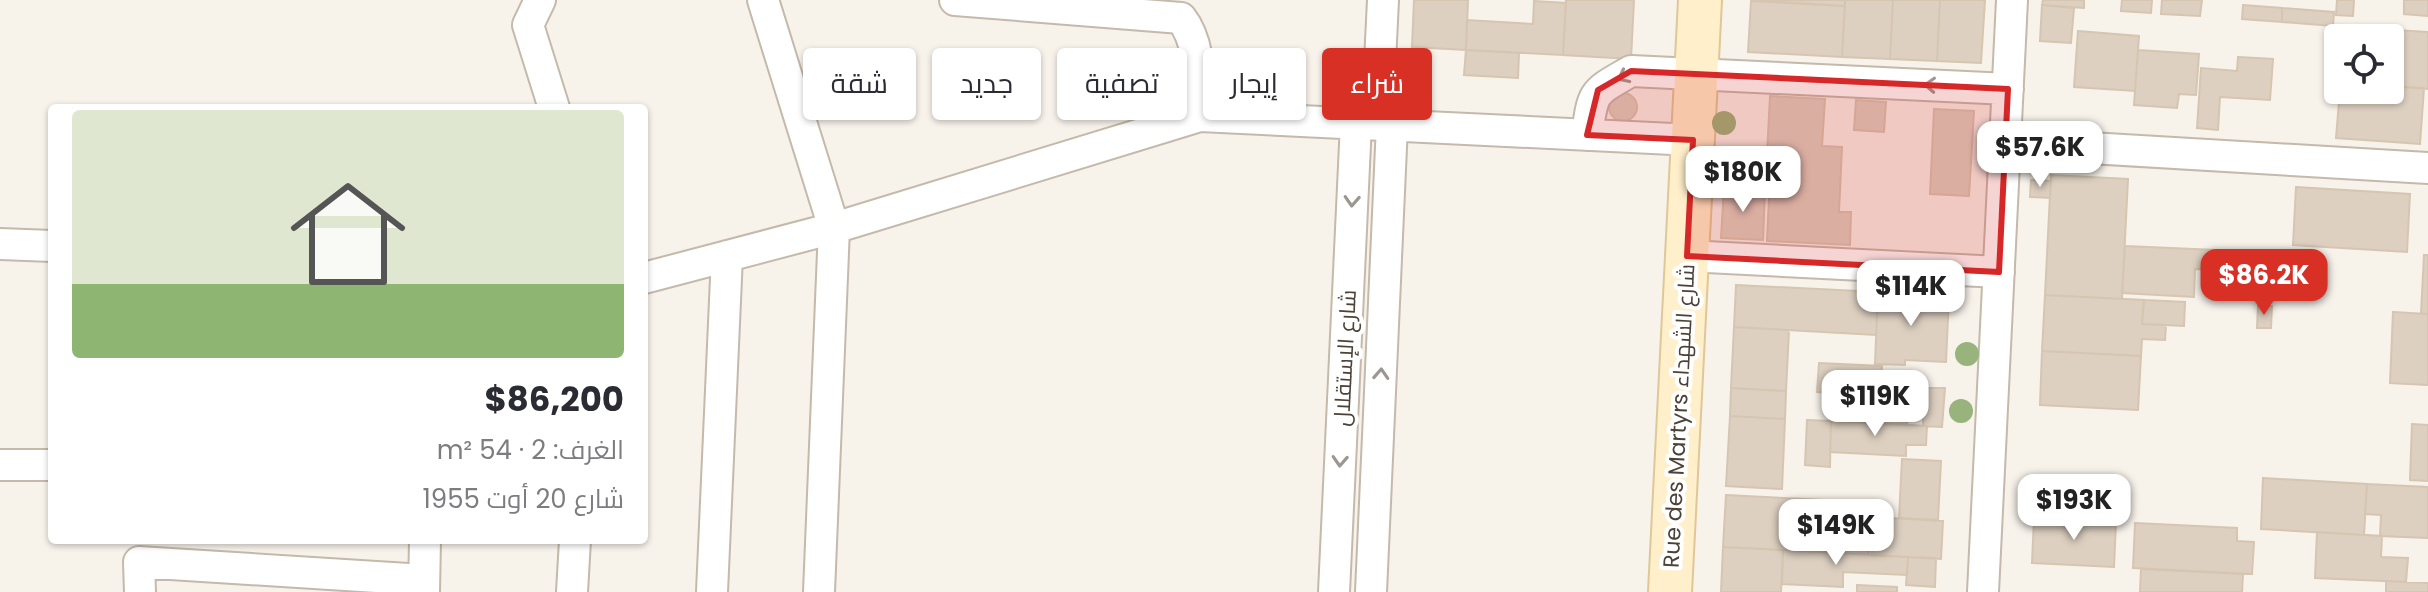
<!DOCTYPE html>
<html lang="ar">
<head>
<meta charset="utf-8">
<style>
  body { margin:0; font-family:Poppins,Cairo,sans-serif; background:#f2f2f3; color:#2b2b33; direction:rtl; height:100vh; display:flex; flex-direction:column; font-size:30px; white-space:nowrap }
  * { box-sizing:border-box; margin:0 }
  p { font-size:26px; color:#7c7c81 }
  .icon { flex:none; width:44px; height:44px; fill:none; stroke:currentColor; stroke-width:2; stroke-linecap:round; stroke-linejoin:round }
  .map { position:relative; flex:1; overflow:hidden; direction:ltr }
  .panel { position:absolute; left:48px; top:104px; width:600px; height:440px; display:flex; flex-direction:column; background:#fff; border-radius:8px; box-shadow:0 2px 6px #0004; direction:rtl }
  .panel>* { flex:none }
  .hud { position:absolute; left:672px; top:48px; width:760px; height:72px; direction:rtl; display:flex; gap:16px }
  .controls { position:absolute; left:2324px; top:24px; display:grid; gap:16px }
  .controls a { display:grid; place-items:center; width:80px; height:80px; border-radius:8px; background:#fff; box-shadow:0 2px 6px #0004; font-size:40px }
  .price { position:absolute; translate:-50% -68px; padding:0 18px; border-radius:16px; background:#fff; color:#222; font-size:26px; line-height:52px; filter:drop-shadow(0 2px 4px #0008) }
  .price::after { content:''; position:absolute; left:50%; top:48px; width:24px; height:18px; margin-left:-12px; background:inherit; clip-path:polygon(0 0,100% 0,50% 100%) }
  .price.selected { background:#d93025; color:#fff }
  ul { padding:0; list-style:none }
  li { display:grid; align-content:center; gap:16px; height:424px; padding:0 24px }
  li span { display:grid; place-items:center; height:248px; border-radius:8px; color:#555 }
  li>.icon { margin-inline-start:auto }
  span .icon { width:144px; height:144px; fill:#fffc; stroke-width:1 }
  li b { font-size:34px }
  .pill { padding:0 28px; border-radius:8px; background:#fff; box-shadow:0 2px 6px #0004; font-size:28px; line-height:72px }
  .pill.selected { background:#d93025; color:#fff }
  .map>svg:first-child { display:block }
</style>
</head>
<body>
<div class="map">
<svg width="2428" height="592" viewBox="0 0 2428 592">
  <rect width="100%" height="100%" fill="#f7f2ea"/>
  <path fill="#ddd0c1" stroke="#d6c5b0" stroke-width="2" d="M1414,0h54l-2,50 -54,-3z
    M1566,0h68l-3,59 -68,-4z
    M1751,0h94v6z
    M1845,0h48l-3,59 -48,-2z
    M1893,0h47l-3,61 -47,-2z
    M1940,0h45l-4,63 -44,-2z
    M2043,0h41v8l-42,-3z
    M2122,0h30l-1,13 -30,-2z
    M2162,0h40l-2,16 -39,-2z
    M2337,0h17l-1,16 -17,-1z
    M2404,0h24v16l-24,-2z
    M1534,1l32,2 -3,52 -97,-5 1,-30 66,4z
    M1751,1l94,5 -3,51 -94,-5z
    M2042,5l32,3 -3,35 -31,-2z
    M2243,5l39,3v14l-40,-3z
    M2282,8l52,4 -1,14 -51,-4z
    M2344,27l84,5v57l-38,-3v-48h-47z
    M2078,31l61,5 -4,55 -61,-4z
    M1466,50l53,3 -1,25 -54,-3z
    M2138,50l61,4 -3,41 -17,-1 -2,14 -43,-3z
    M2238,57l35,2 -3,41 -50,-3 -2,33 -21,-2 4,-60 36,3z
    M2390,86l34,2 -4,56 -84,-6 4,-48h50z
    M1609 107a14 14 0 1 1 28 0a14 14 0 1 1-28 0Z
    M1770,96l55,3 -3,47 20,1 -3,65h12l-1,33 -83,-4 4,-86h-4z
    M1856,100l30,2 -2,30 -30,-2z
    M1934,109l40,2 -5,85 -39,-2z
    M2051,175l77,4 -6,120 -77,-4z
    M2031,180l20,1 -1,17 -20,-1z
    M1724,187l41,2 -2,51 -42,-2z
    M2296,187l114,7 -3,58 -114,-7z
    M2125,246l91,4 -1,20 -20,-1 -1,28 -72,-4z
    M2424,255h4v59h-7z
    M1736,285l142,7 -2,43 -142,-8z
    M1878,292l71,3 -3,67 -41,-2v5l-30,-1z
    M2045,295l99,5 -2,24 24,1 -1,15 -23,-1 -1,17 -99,-5z
    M2144,300l41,2 -1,24 -42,-2z
    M2258,306h14l-1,22h-14z
    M2393,312l35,2v71l-38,-2z
    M1734,327l55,3 -3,61 -55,-3z
    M2042,351l99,5 -3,54 -98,-5z
    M1819,363l63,3 -2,30 -63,-4z
    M1882,378l27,1 -2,46 -28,-1z
    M1731,388l55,3 -1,28 -55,-3z
    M1924,388h21l-3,39 -19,-1z
    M1730,416l55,3 -3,70 -56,-3z
    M1807,420l24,1 -1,46 -25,-2z
    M1831,421l96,5 -1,19h-20v11l-76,-4z
    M2412,424l16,1v56l-18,-1z
    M1902,459l39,2 -3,59 -39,-2z
    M2263,478l104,6 -3,51 -103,-6z
    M2367,484l61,3v51l-48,-2 1,-21 -16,-1z
    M1726,495l97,5 -3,52 -97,-5z
    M1822,514l48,3 -2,38 -48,-3z
    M1870,517l73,4 -2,38 -73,-4z
    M2034,518l82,4 -2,45 -82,-4z
    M2135,523l102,5v13l17,1 -2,32 -119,-6z
    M2317,532l65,4 -1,21 27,1 -2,24 -91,-4z
    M1723,547l60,3 -2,42h-60z
    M1783,550l125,7 -1,18 -64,-3v15l-61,-3z
    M1908,557l28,1 -1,29 -29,-2z
    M2141,569l102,5 -1,18h-102z
    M2386,581l42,2v9h-42z
    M1857,585l40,2v5h-40z"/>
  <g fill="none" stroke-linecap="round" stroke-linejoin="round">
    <defs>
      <path id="street" d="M540,0l-12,25 26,83
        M763,0l71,228 -15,364
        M955,0l226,18c21,27 17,65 19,98
        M1377,124l6,-124
        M1587,135c6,-45 6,-42 44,-64l377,18
        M2005,143l423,25
        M0,244l52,2
        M1687,256l312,16
        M644,278l190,-50 366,-112 493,24
        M0,465h52
        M140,592l-1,-30 285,18
        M424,592l1,-52
        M572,592l3,-52
        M712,592l15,-336
        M1334,592l22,-469
        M1371,592l21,-467
        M1983,592l29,-592"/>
      <path id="secondary" d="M1670,592l30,-592"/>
    </defs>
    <use href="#street" stroke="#c4b9ab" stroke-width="34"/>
    <use href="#secondary" stroke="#dfc797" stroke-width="46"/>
    <use href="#street" stroke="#fff" stroke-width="30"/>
    <use href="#secondary" stroke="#ffefcb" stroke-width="42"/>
  </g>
  <g fill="#98b37b">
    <circle cx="1724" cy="123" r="12"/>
    <circle cx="1967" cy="354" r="12"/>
    <circle cx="1961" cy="411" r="12"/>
  </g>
  <defs><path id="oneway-chevron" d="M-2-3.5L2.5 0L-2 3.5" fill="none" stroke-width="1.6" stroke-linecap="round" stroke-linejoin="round" transform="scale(2)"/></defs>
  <g stroke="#9d9791">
    <use href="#oneway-chevron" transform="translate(1623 77) rotate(154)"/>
    <use href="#oneway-chevron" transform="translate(1930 85) rotate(-177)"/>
    <use href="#oneway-chevron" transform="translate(1352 201) rotate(93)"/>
    <use href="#oneway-chevron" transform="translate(1381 374) rotate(-87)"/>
    <use href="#oneway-chevron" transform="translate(1340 461) rotate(93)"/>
  </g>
  <path fill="#d62828" fill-opacity="0.2" stroke="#d62828" stroke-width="6" stroke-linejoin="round" d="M1631,71l377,18 -9,183 -312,-16 6,-116 -106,-5 11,-45z"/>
  <g text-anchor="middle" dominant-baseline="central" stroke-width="8" stroke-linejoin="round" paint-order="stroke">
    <g font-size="22" fill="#4c4237" stroke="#fff">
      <text transform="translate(1345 358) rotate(-87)">شارع الإستقلال</text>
      <text transform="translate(1679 416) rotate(-87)">Rue des Martyrs شارع الشهداء</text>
    </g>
  </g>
</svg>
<div class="controls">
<a><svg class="icon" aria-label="locate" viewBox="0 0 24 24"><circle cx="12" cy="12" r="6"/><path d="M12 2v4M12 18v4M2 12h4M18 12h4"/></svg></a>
</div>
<b class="price" style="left:2040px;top:189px">$57.6K</b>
<b class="price" style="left:1743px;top:214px">$180K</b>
<b class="price selected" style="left:2264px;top:317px">$86.2K</b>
<b class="price" style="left:1911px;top:328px">$114K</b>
<b class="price" style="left:1875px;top:438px">$119K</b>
<b class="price" style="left:2074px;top:542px">$193K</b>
<b class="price" style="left:1836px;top:567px">$149K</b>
<div class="hud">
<a class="pill selected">شراء</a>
<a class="pill">إيجار</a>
<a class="pill">تصفية</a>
<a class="pill">جديد</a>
<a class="pill">شقة</a>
</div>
<section class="panel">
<ul>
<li><span style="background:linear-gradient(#dfe7d0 70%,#8fb573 0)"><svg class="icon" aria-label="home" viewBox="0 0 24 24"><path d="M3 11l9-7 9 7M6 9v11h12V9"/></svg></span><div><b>$86,200</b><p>الغرف: 2 · 54 m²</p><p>شارع 20 أوت 1955</p></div></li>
</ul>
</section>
</div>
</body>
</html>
